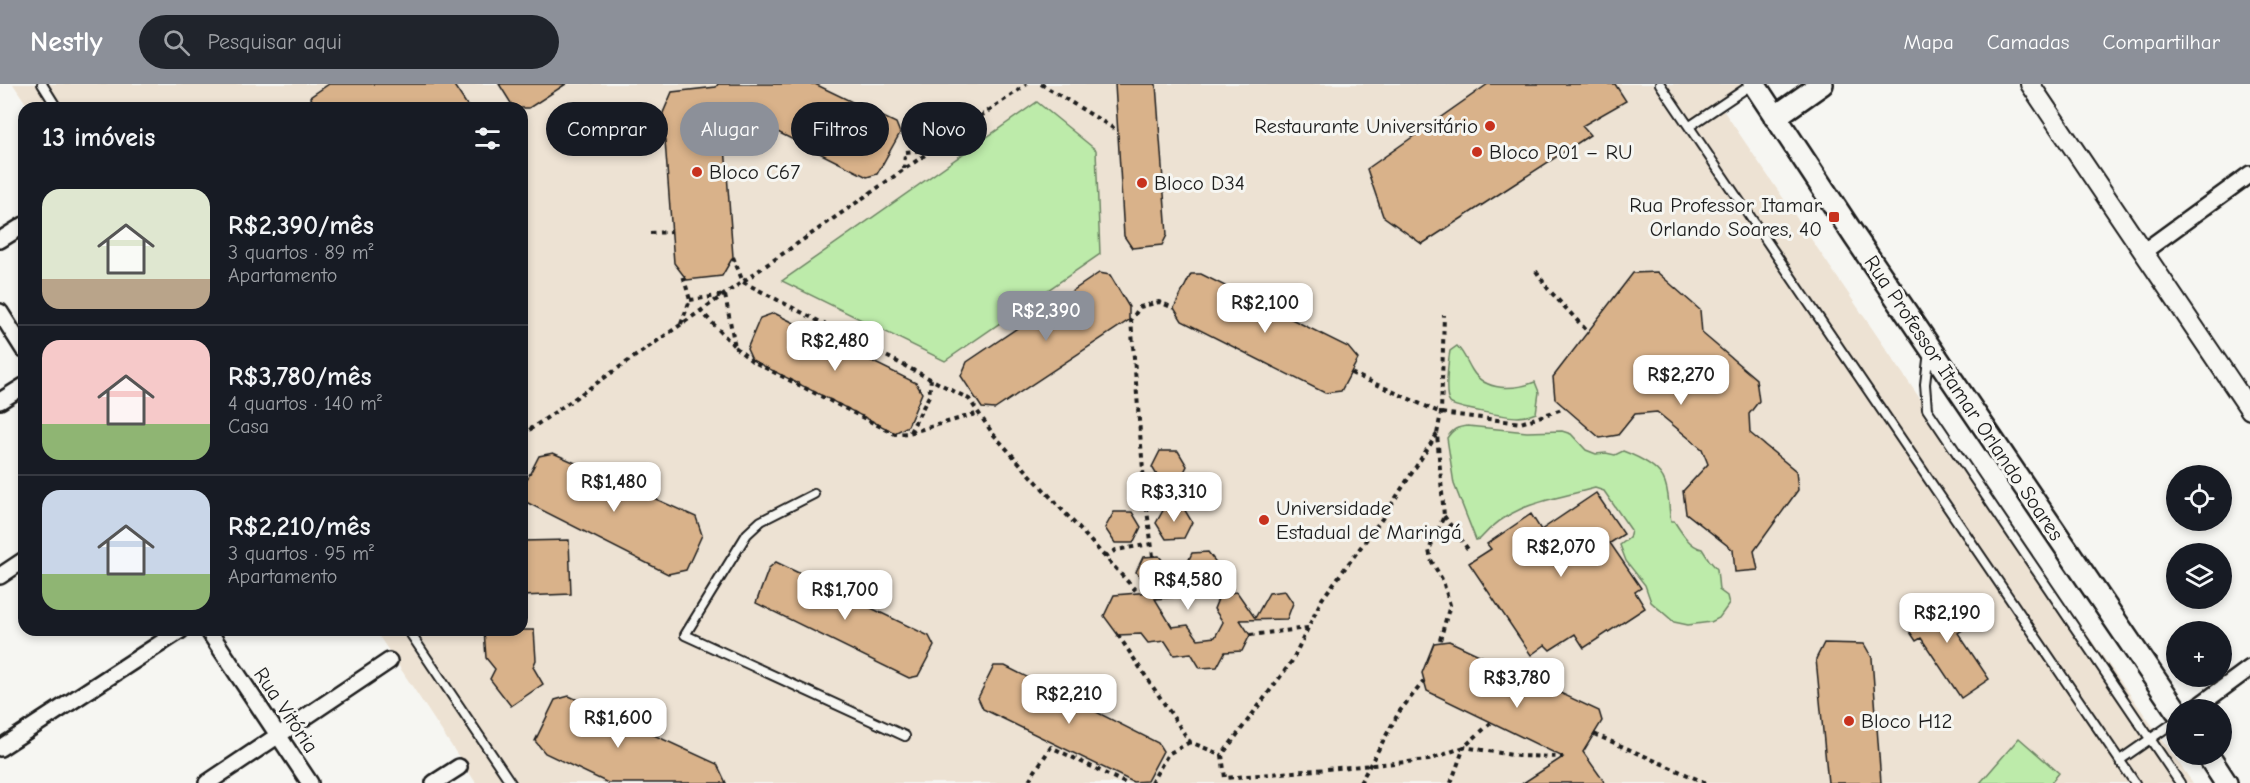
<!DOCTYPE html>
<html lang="pt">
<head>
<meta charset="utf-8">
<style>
  body { margin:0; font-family:"Comic Neue",sans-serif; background:#20242c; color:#f1f3f6; height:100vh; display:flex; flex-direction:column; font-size:22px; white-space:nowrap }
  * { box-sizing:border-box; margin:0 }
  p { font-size:20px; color:#9ea1a6 }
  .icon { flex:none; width:33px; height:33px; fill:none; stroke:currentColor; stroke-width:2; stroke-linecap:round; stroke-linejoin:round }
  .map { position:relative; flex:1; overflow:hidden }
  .sheet { position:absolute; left:18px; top:18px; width:510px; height:534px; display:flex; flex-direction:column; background:#171b24; border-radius:18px; box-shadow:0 3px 9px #0003 }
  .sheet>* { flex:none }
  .hud { position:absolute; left:546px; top:18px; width:570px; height:54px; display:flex; gap:12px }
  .fabs { position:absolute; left:2166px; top:381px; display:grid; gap:12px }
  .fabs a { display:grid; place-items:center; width:66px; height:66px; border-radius:50%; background:#171b24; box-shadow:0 3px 9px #0003; font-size:30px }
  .price { position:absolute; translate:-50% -51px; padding:0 14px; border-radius:12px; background:#fff; color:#222; font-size:20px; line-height:39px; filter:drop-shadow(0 2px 3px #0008) }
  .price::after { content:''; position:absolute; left:50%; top:36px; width:18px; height:14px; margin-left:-9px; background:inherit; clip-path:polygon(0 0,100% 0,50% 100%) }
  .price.current { background:#8c9099; color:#fff }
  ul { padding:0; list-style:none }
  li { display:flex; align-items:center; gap:18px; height:150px; padding:0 24px }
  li+li { border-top:2px solid #363941 }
  li span { display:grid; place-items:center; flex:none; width:168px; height:120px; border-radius:18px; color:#555 }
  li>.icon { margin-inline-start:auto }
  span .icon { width:72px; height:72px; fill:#fffc; stroke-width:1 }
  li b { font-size:26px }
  h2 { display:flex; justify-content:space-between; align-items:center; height:72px; padding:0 24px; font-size:26px }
  .chip { padding:0 21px; border-radius:27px; background:#171b24; box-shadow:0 3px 9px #0003; font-size:21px; line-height:54px }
  .chip.current { background:#8c9099; color:#fff }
  header { display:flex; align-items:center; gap:36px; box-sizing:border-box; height:84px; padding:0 30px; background:#8c9099; color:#fff }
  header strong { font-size:28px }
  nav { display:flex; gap:33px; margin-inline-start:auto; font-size:21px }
  .search { width:420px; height:54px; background:#20242c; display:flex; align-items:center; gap:15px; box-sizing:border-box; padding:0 21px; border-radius:33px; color:#9ea1a6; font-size:22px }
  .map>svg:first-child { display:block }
</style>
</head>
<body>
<header>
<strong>Nestly</strong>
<div class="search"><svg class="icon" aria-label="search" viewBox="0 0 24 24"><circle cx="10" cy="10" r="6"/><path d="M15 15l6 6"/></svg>Pesquisar aqui</div>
<nav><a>Mapa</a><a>Camadas</a><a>Compartilhar</a></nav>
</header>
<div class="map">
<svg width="2250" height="699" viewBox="0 0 2250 699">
  <rect width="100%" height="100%" fill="#f6f6f2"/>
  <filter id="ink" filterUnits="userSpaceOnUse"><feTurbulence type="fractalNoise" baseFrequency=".0167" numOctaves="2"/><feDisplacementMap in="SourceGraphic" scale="12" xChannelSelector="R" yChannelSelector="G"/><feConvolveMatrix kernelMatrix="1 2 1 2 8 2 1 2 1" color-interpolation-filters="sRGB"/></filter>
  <g filter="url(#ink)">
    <path fill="#ede2d3" d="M13,0h1730l-26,17 210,308 266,374h-1717l-101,-153h147v-522h-493z"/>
    <path fill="#bdebaa" stroke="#6c8463" stroke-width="1.5" d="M1037,18l59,48 4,104 -155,107 -163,-80z
      M1457,262c7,7 10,16 15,24 13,22 43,20 63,12l4,10 -3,21c-5,2 -12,4 -18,4 -10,0 -63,-9 -68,-14 -6,-6 -2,-37 -1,-46l1,-6z
      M1468,342l59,6 35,-1 9,3 15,16 10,4 10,-1 9,2 8,-4c13,5 33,14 40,27 7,12 5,29 8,43h3c7,11 16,26 28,28l7,11 8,9 2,21 8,6 2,8 -10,14 -8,4 -23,3 -14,-3 -23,-20 -6,-17 -19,-24 -6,-16 9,-7 2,-8 -27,-39 -9,-3c-43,12 -83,14 -115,51l-4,1 -22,-56 -7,-46c6,-9 10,-11 21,-12z
      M2019,654l40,35 -8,10h-71z"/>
    <path fill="#d9b28a" stroke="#1c1c1c" stroke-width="1.5" d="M329,0h124l16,24h-151l-8,-11z
      M499,0h67l-37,24h-15z
      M718,0h97l81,39 4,10 -23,41 -10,3 -145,-73 11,153 -11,19 -35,4 -13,-17 -11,-150 9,-21 44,-5z
      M1115,0h41l11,151 -5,10 -30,3 -8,-12z
      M1488,0h127l11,17 -44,25 8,9 -168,109 -39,-28 -16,-47z
      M1657,188l43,38 2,23 54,46 3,22 -10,13 1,19 46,38 2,19 -44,61 4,19 -23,2 -2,-22 -47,-37 -3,-22 25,-27 -6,-15 -45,-37 -22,2 -17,21 -18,3 -45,-39 -2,-22 80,-104z
      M1099,189l11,2 19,32v13l-134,89 -13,-1 -21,-32 6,-14z
      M1191,190h10l147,73 10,12 -17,32 -16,2 -143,-72 -8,-13z
      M774,229l142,70 6,10 -14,33 -13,7 -143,-73 -5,-11 13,-31z
      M1160,367h18l9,15 -8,16h-18l-9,-15z
      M553,369l143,64 6,18 -16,35 -18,4 -146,-74v-11l17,-33z
      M1596,409l28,41 -14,9 31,45 -6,4 10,16 -61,40 -9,-14 -25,16 -5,-5 -14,10 -62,-92 22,-14 -4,-5 44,-30 10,16z
      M1165,423h18l9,15 -8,16 -18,1 -10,-16z
      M1114,428h18l9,15 -8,16h-18l-10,-15z
      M569,456l2,54 -49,2v-55z
      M1208,468l10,13 -7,15 -17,1 -6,15 -33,3 17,28 16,-2 10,14 17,-2 8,-15 -9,-13 6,-15 17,-2 18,26 14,-25 16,-2 8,12 -6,16 -47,1 10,15 -8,16 -17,1 -8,15 -17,1 -9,-15 -17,2 -9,-14 -17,2 -7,-9 -23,1 -14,-19 10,-21 36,-3 -14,-20 7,-15 16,-1 10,13 16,-1 7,-15z
      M776,478l153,74 5,10 -16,30 -9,2 -153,-75 13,-35z
      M1942,510l22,35 -6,4 31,46 -28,19 -40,-60 -5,3 -14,-21z
      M484,546h50l2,30 -3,7 10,17 -32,22 -21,-27 5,-10 -9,-11z
      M1449,557l150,70 3,10 -19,31 22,31h-82l40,-26 -136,-66 -5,-18 12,-30z
      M1824,559l40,1 8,14 9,125h-53l-12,-124z
      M994,582h11l153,77 5,8 -16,30 -14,1 -150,-73 -5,-11z
      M569,612l148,68 9,19h-118l-63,-30 -10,-12 20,-41z"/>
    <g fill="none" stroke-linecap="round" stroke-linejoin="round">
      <defs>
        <path id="service" d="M42,0l15,24
          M1660,0l475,699
          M1690,42l61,-41
          M1929,268l-4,32 2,25 253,374
          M814,410l-53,27 -14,13 -62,101 220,101
          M408,546l103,153
          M2120,676l56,-39"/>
        <path id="minor" d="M0,156l24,-15
          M2143,168l107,-78
          M0,228l24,38
          M0,317l24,-15
          M0,492l24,-16
          M208,546l102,153
          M2193,626l57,-42
          M0,664l181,-118
          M207,699l182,-122
          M434,699l25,-16"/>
        <path id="tertiary" d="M2030,0l220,326"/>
        <path id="secondary" d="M1754,0l101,153 321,473
          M1775,33l47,-33
          M2207,670l19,29"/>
      </defs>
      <use href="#service" stroke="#1c1c1c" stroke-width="12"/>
      <use href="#minor" stroke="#1c1c1c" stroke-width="20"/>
      <use href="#tertiary" stroke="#1c1c1c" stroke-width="22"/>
      <use href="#secondary" stroke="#1c1c1c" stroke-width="26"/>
      <path stroke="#1c1c1c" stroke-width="4" stroke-dasharray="4.5 4.5" stroke-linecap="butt" d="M1041,0l77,47
        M904,85l1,-17 29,-3
        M650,149l22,-1
        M733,173l10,25 226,117 24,35 145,159
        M1536,187l12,18 40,43
        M690,216l35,-5 10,52 -34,-36
        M681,240l9,-24 -7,-25
        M735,263l17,14 143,73 14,-1 70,-20
        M1351,289l90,40 80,10 44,-15
        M910,348l19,-36 2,-17
        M1437,350l-53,82 -62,83 -30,62 -70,94 3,23 204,-18 35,-13 28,-25
        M522,351l505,-351
        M1444,432l26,36
        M1153,472l-8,-61 -14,-175 9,-13 19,-5 15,6
        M1105,473l11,-7 35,-6
        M1118,551l72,107 32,13
        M1250,551l58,-7
        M1440,556l10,-35 -7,-24 -12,-21 -2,-10 15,-34 -7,-82 4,-21 3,-98
        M1594,650l112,49
        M1029,696l22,-33 74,36
        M1151,699l17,-29 22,-12
        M1360,699l39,-71 25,-31
        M1451,699l13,-36 54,9 45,1"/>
      <use href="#service" stroke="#f6f6f2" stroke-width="8"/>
      <use href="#minor" stroke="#f6f6f2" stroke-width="15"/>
      <use href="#tertiary" stroke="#f6f6f2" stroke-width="18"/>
      <use href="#secondary" stroke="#f6f6f2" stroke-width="21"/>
    </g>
  </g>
  <g fill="#c8321e" stroke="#f6f6f2" stroke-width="2">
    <circle cx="1490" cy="42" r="6"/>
    <circle cx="1477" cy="68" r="6"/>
    <circle cx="697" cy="88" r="6"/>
    <circle cx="1142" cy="99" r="6"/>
    <rect x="1828" y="127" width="12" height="12" rx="3"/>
    <circle cx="1264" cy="436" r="6"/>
    <circle cx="1849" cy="637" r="6"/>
  </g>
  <g text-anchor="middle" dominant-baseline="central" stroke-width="6" stroke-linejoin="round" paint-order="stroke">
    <g font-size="21" fill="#1c1c1c" stroke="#f6f6f2" text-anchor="start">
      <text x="1478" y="42" text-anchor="end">Restaurante Universitário</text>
      <text x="1489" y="68">Bloco P01 – RU</text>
      <text x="709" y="88">Bloco C67</text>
      <text x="1154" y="99">Bloco D34</text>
      <text x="1822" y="121" text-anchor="end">Rua Professor Itamar<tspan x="1822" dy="24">Orlando Soares, 40</tspan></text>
      <text x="1276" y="424">Universidade<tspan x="1276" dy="24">Estadual de Maringá</tspan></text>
      <text x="1861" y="637">Bloco H12</text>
    </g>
    <g font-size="21" fill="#1c1c1c" stroke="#f6f6f2">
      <text transform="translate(1964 314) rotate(56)">Rua Professor Itamar Orlando Soares</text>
      <text transform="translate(286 626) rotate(56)">Rua Vitória</text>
    </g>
  </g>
</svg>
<div class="fabs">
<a><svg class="icon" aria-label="locate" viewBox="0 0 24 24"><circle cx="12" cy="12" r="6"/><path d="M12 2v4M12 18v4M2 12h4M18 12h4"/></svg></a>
<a><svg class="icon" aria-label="layers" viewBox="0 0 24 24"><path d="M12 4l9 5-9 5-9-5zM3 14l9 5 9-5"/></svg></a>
<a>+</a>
<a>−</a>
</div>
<b class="price" style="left:1265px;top:250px">R$2,100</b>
<b class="price current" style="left:1046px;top:258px">R$2,390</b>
<b class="price" style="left:835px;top:288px">R$2,480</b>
<b class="price" style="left:1681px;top:322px">R$2,270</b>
<b class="price" style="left:614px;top:429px">R$1,480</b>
<b class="price" style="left:1174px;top:439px">R$3,310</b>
<b class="price" style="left:1561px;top:494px">R$2,070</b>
<b class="price" style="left:1188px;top:527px">R$4,580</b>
<b class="price" style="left:845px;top:537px">R$1,700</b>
<b class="price" style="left:1947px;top:560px">R$2,190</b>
<b class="price" style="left:1517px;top:625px">R$3,780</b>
<b class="price" style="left:1069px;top:641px">R$2,210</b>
<b class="price" style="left:618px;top:665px">R$1,600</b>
<div class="hud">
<a class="chip">Comprar</a>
<a class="chip current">Alugar</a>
<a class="chip">Filtros</a>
<a class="chip">Novo</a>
</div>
<section class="sheet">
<h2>13 imóveis<svg class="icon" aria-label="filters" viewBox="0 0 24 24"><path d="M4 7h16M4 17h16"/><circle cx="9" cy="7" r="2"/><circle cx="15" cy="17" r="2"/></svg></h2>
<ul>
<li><span style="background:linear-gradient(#dfe7d0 75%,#b9a48a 0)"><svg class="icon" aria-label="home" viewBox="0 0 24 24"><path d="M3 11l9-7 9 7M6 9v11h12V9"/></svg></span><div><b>R$2,390/mês</b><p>3 quartos · 89 m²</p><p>Apartamento</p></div></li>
<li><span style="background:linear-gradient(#f6c9c9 70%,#8fb573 0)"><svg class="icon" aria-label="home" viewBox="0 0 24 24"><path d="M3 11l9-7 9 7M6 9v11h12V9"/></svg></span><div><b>R$3,780/mês</b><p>4 quartos · 140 m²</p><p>Casa</p></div></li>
<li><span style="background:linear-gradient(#c9d6e8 70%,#8fb573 0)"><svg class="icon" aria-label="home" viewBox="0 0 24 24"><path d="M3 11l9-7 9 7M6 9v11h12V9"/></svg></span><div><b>R$2,210/mês</b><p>3 quartos · 95 m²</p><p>Apartamento</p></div></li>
</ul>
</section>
</div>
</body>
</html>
